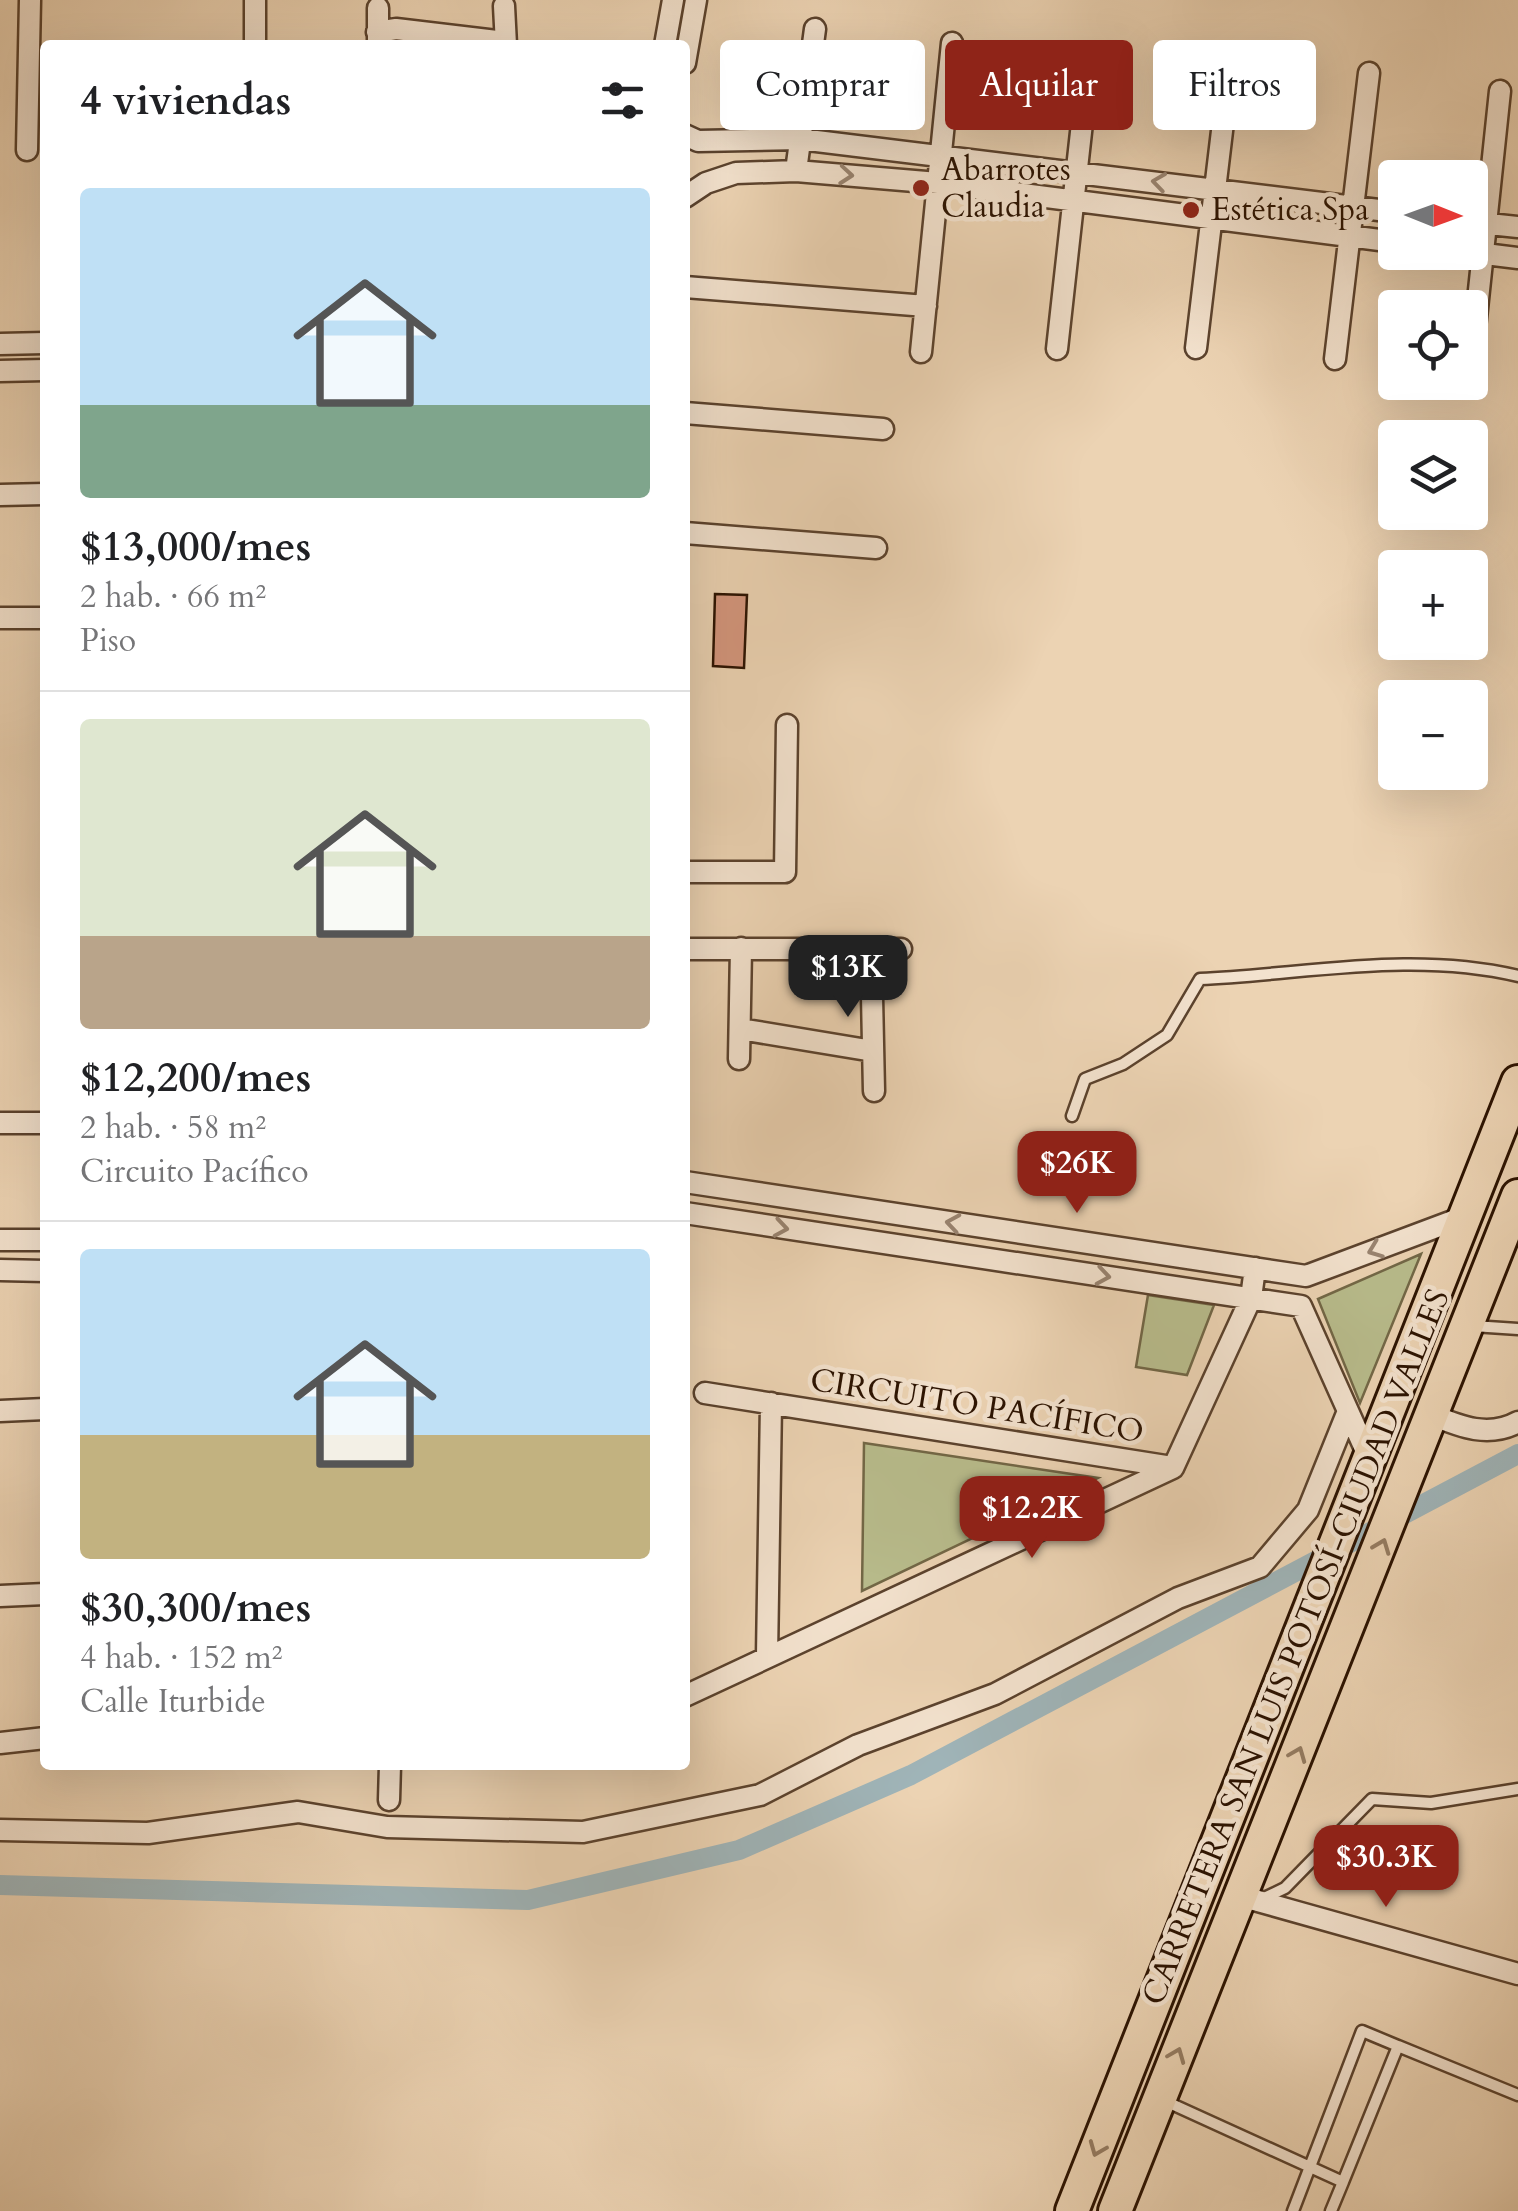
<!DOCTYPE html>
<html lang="es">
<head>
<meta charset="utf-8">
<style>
  body { margin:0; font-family:Cardo,serif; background:#f2f2f2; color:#202124; height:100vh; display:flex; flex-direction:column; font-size:38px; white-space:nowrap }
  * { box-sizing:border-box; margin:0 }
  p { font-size:32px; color:#757577 }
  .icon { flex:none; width:55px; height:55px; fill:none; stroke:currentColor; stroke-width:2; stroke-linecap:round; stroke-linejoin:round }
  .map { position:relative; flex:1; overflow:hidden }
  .drawer { position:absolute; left:40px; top:40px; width:650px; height:1730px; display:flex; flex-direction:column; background:#fff; border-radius:10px; box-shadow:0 10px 40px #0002 }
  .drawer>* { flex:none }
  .top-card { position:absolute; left:720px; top:40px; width:648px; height:90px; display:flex; gap:20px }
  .needle { width:65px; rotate:91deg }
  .buttons { position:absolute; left:1378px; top:160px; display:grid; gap:20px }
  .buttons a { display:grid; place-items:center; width:110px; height:110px; border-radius:10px; background:#fff; box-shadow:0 10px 40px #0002; font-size:50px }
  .price { position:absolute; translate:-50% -85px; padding:0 22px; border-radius:20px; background:#8f2418; color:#fff; font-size:32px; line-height:65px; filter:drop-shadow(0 2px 5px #0008) }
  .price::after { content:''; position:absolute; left:50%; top:60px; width:30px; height:22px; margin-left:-15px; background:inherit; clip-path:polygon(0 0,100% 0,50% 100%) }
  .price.active { background:#222; color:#fff }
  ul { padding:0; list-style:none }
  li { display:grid; align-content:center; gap:20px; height:530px; padding:0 40px }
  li+li { border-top:2px solid #e0e0e0 }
  li span { display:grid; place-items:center; height:310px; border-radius:10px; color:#555 }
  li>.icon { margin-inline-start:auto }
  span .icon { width:180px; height:180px; fill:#fffc; stroke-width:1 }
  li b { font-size:42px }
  h2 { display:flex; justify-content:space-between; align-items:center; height:120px; padding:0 40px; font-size:42px }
  .pill { padding:0 35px; border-radius:10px; background:#fff; box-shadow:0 10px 40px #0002; font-size:35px; line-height:90px }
  .pill.active { background:#8f2418; color:#fff }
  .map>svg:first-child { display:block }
</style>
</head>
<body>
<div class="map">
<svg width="1518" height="2211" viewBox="0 0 1518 2211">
  <rect width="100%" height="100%" fill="#ecd3b3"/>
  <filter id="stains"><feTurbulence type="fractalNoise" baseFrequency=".002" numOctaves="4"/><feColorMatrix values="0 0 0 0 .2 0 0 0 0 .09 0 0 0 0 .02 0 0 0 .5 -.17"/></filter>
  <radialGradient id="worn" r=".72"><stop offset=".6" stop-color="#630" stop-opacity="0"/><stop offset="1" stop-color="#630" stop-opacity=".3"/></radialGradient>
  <path fill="#b8bc8c" stroke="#726746" stroke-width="2.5" d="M1421,1254l-61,149 -42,-104z
    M1148,1295l66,10 -27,70 -51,-8z
    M864,1443l234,35 -236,113z"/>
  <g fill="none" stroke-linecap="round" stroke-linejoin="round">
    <path stroke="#9fb4b8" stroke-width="20" d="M0,1885l528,15 211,-50 172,-75 607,-321"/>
  </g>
  <path fill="#d4967d" stroke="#2b1200" stroke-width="2.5" d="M715,594l32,1 -3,73 -31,-2z"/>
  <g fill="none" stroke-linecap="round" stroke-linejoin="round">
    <defs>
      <path id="service" d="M1072,1116l13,-37 38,-15 44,-29 33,-56c108,-5 212,-28 318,-3
        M1473,1326l45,3
        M1260,1900l25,-12 87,-89 59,4 87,-14
        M1165,2101l178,81 55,-136 120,49
        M1293,2211l69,-180 36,15
        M1331,2211l12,-29"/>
      <path id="minor" d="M504,6l2,39
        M378,8v37
        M377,32l19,-3 109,13
        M255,45v-45
        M665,45l8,-45
        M685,63l11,-63
        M685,135l13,6 102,-2 595,73
        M27,150l3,-150
        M796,171l19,-142
        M685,197l21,-14 30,-10 60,-2 142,12 457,59
        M1470,222l48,5
        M1469,252l49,6
        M685,287l241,19
        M0,344l45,-1
        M1196,348l35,-292
        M1057,349l32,-289
        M921,352l31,-309
        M1335,359l34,-286
        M1471,366l29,-275
        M0,371l45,-1
        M685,413l198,16
        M0,495l45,-1
        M685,533l191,15
        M0,618h45
        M685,872h100l2,-147
        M685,949h216
        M871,949l3,142
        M740,1029l133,22
        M739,1059l2,-111
        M0,1123h45
        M685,1182l621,94 160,-60
        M685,1213l616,93 69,154
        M0,1240h45
        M0,1270l45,1
        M705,1393l467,74
        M0,1411l45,-2
        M1432,1415c29,12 57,23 86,7
        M0,1596l45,-2
        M767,1656l4,-253
        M685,1696l488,-228 78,-170 4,-30
        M0,1743l45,-5
        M389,1800l1,-35
        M0,1830l148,3 150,-21 89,15 196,5 177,-37 98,-50 137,-51 183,-96 82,-31 48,-57 40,-99
        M1240,1896l278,78"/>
      <path id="primary" d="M1072,2211l446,-1129
        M1115,2211l403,-1015"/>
    </defs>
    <use href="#service" stroke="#5b422d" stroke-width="15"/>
    <use href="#minor" stroke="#5b422d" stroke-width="25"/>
    <use href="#primary" stroke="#2b1200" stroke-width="38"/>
    <use href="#service" stroke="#f3e2ce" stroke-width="10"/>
    <use href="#minor" stroke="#f3e2ce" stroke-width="20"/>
    <use href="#primary" stroke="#ecd3b3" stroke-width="32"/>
  </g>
  <defs><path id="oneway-chevron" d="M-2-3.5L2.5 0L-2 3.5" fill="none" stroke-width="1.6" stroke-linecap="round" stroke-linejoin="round" transform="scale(2.5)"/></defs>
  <g stroke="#998471">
    <use href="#oneway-chevron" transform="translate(846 175) rotate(5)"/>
    <use href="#oneway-chevron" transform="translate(1159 182) rotate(-172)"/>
    <use href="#oneway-chevron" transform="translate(953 1223) rotate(-171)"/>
    <use href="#oneway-chevron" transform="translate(781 1228) rotate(9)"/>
    <use href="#oneway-chevron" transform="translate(1375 1250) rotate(159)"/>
    <use href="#oneway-chevron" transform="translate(1103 1276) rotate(9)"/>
  </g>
  <g stroke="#957c62">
    <use href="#oneway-chevron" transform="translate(1382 1546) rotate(-69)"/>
    <use href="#oneway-chevron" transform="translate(1298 1754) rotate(-68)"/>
    <use href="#oneway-chevron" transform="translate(1177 2055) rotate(-68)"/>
    <use href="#oneway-chevron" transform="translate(1097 2149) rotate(112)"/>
  </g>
  <g fill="#8f2418" stroke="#f3e2ce" stroke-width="4">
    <circle cx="921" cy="188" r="10"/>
    <circle cx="1191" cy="210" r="10"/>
  </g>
  <g text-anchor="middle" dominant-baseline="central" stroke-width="9" stroke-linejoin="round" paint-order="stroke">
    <g font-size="32" fill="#2b1200" stroke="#f3e2ce" text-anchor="start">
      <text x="941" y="170">Abarrotes<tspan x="941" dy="37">Claudia</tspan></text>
      <text x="1211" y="210">Estética Spa</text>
    </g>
    <g font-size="32" fill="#2b1200" stroke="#f3e2ce">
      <text transform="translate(977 1406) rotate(9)">CIRCUITO PACÍFICO</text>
      <text transform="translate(1296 1647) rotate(-68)">CARRETERA SAN LUIS POTOSÍ-CIUDAD VALLES</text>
    </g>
  </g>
  <rect width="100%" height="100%" filter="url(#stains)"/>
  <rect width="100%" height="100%" fill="url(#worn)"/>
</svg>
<div class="buttons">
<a><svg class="needle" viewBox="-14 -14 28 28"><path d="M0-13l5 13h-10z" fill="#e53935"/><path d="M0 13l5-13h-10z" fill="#757577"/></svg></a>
<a><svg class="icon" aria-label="locate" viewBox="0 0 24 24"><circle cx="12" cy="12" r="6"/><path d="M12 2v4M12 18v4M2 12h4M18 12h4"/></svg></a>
<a><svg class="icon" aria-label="layers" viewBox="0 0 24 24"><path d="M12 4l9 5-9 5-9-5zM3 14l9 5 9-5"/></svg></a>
<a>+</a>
<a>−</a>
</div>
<b class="price active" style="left:848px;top:1020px">$13K</b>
<b class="price" style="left:1077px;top:1216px">$26K</b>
<b class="price" style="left:1032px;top:1561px">$12.2K</b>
<b class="price" style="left:1386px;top:1910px">$30.3K</b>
<div class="top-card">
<a class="pill">Comprar</a>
<a class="pill active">Alquilar</a>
<a class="pill">Filtros</a>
</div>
<section class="drawer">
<h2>4 viviendas<svg class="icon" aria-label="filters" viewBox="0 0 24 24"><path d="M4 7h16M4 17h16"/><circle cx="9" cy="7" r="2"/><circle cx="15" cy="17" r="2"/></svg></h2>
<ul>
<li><span style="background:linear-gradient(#bfe0f5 70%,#7fa58c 0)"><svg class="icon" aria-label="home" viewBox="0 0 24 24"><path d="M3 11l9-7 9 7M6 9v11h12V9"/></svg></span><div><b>$13,000/mes</b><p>2 hab. · 66 m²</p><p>Piso</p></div></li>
<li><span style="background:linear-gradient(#dfe7d0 70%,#b9a48a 0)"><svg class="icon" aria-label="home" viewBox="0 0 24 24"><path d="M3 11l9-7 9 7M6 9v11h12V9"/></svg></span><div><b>$12,200/mes</b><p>2 hab. · 58 m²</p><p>Circuito Pacífico</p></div></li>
<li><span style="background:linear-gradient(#bfe0f5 60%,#c2b280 0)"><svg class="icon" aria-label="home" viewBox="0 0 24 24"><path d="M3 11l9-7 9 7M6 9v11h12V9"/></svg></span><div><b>$30,300/mes</b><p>4 hab. · 152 m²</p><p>Calle Iturbide</p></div></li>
</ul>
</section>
</div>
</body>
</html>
